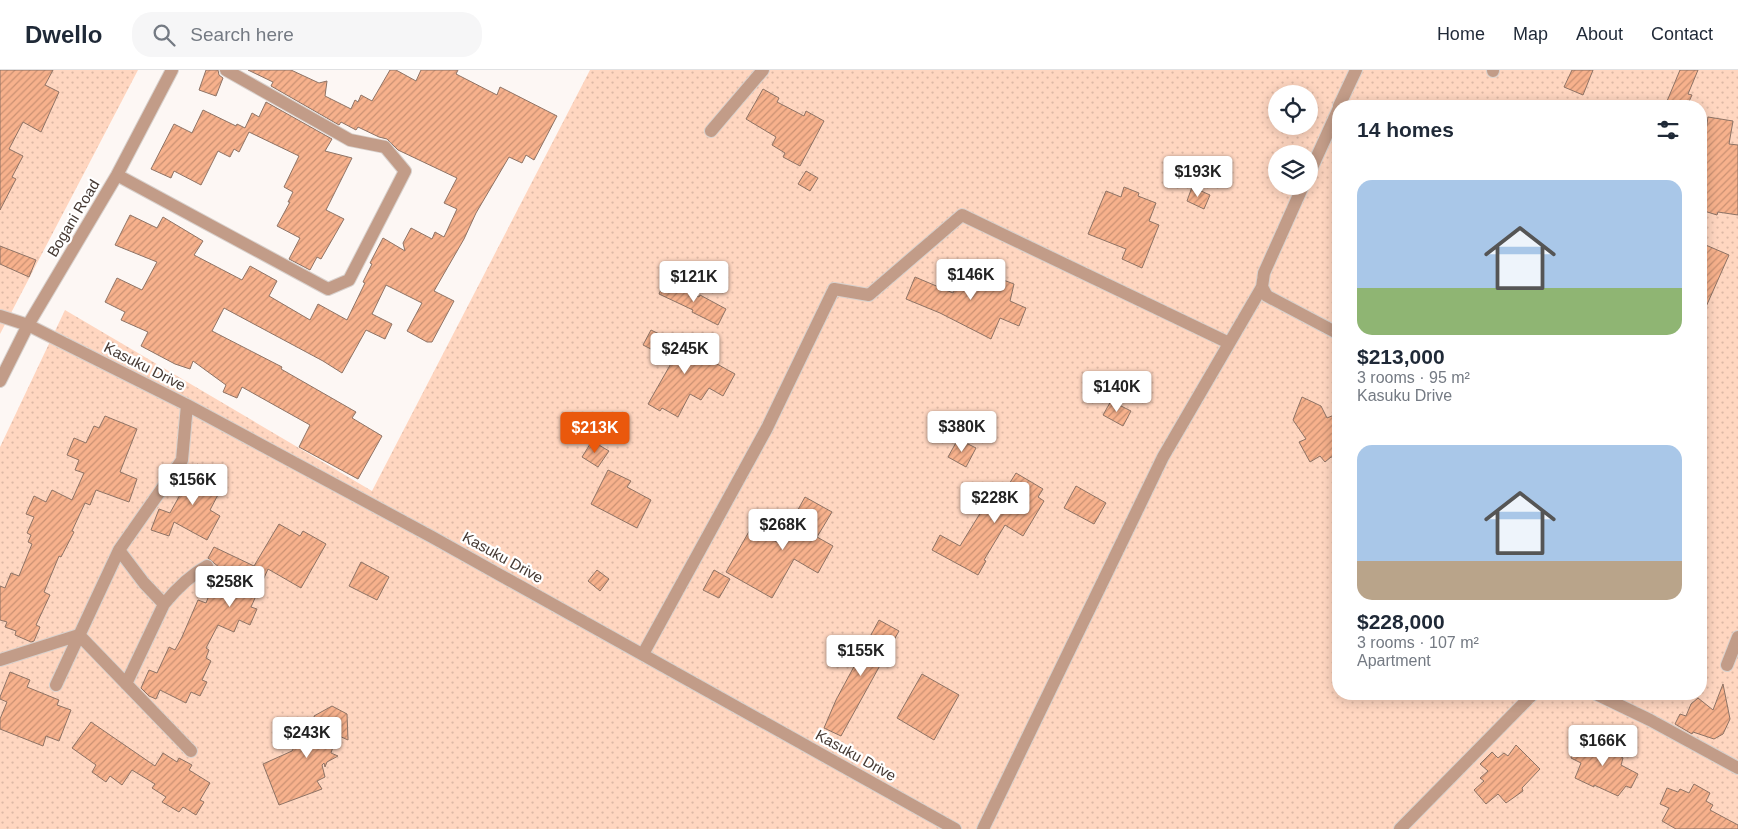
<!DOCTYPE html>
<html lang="en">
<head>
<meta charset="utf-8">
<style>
  body { margin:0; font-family:Helvetica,sans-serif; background:#f6f6f7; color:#1f2937; height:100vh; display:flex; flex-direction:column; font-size:19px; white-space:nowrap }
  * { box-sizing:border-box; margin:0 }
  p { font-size:16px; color:#747a83 }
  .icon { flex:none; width:28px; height:28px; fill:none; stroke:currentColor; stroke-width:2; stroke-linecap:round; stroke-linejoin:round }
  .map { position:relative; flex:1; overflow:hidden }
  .sheet { position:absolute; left:1332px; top:30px; width:375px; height:600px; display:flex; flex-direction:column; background:#fff; border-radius:20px; box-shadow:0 2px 12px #0003 }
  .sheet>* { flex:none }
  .fabs { position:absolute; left:1268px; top:15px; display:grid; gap:10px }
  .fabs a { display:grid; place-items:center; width:50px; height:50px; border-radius:50%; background:#fff; box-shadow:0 2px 12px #0003; font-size:25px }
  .price { position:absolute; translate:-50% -42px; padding:0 11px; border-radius:5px; background:#fff; color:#222; font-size:16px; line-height:32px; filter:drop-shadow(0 1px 2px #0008) }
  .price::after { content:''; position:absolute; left:50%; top:30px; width:15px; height:11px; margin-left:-8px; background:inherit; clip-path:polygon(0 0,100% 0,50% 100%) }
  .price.selected { background:#ea580c; color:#fff }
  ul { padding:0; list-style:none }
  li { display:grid; align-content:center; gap:10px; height:265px; padding:0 25px }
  li span { display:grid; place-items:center; height:155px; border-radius:15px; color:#555 }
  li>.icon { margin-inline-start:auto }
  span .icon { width:90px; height:90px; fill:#fffc; stroke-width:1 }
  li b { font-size:21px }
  h2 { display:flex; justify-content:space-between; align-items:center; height:60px; padding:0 25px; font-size:21px }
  header { display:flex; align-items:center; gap:30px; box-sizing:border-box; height:70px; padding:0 25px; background:#fff; border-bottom:1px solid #e0e1e3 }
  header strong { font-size:24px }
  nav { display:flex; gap:28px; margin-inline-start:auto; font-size:18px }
  .search { width:350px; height:45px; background:#f6f6f7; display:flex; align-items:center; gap:12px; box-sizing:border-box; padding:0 18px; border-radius:20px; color:#747a83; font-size:19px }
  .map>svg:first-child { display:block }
</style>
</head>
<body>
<header>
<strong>Dwello</strong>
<div class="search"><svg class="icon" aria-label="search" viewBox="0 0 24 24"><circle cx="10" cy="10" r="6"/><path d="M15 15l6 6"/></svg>Search here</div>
<nav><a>Home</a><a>Map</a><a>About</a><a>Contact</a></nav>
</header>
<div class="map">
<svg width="1738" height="759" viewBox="0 0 1738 759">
  <defs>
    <pattern id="park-dots" width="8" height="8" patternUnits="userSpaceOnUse" patternTransform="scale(1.25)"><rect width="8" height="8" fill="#ffd6c0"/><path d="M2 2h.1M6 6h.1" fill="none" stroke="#dcb8a5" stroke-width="1.8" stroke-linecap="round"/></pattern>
    <pattern id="building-hatch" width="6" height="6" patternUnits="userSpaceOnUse" patternTransform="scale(1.25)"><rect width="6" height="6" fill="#f7b18c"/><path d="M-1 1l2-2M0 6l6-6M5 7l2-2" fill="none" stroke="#ca9173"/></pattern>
  </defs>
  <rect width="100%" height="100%" fill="#fdf7f4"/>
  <path fill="url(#park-dots)" fill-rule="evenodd" d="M0,0h138l-138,264z
    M590,0h1148v759h-1738v-382l65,-137 307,181zM1276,24h33v32h-33zM1339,36h362v588h-362zM1276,84h33v32h-33z"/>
  <path fill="url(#building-hatch)" stroke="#8e7365" d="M0,0h53l-8,15 14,7 -18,40 -18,-10 -14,27 14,7 -11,21 4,2 -16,31z
    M206,0h12l1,5 4,3 -7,18 -17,-6z
    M248,0h43l28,13 8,-2 -2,15 26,13 4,-9 3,2 3,-7 11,6 18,-31h6l20,11 5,-11h37l-2,4 41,21 3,-8 57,29 -23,44 -8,-5 -4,8 -13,-6 -33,56 -12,26 -30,52 20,10 -22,41h-5l-20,-11 15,-28 -36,-18 -14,29 20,10 -7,15 -19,-9 -24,43 -19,-12 -99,-53 -12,23 70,36 -1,2 75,43 -4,6 30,18 -24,43 -59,-32 11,-22 -68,-38 -5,11 -14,-6 3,-7 -33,-24 -3,8 -15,-5 -34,-18 7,-14 -27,-12 4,-8 -20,-10 12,-24 25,12 15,-28 -42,-17 15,-30 27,13 6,-11 40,24 -9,14 48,25 8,-14 27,15 -8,15 41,24 8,-16 29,16 18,-37 -2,-1 9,-18 -2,-1 13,-25 22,13 -2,-8 8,-15 21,11 3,-7 9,5 13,-28 -13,-6 13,-25 -59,-28 -11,-11 -8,-2 -21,-10 -2,3 -15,-8 -2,3 -68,-39 2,-4z
    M1572,0h21l-10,25 -19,-8z
    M1680,0h18l-10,24 4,1 -5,11h-22z
    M763,19l16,9 -2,4 27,14 2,-5 18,10 -24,45 -17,-9 2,-4 -13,-8 4,-8 -30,-18z
    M266,32l66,37 -7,12 27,7 -26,52 18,9 -23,40 -4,-2 -7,13 -21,-11 11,-21 -23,-12 13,-24h-2l5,-10 -9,-5 15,-31 -50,-24 -10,20 -5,-3 -4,8 -12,-6 -17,34 -27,-14 -3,7 -20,-9 23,-45 18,9 11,-23 33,16 1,-2 8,4 7,-15 7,4z
    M1708,47l25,4 -4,23 9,1v70l-20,-3 -1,3 -16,-5v-34l4,-18 -4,-1v-20h4z
    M806,101l12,7 -8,13 -12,-7z
    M1124,117l15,6 -1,3 18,7 -7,18 10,4 -17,43 -20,-9 4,-10 -38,-15 18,-43 15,6z
    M1192,117l18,8 -6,14 -17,-8z
    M1701,173l28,12 -28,63z
    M0,176l36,14 -7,17 -29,-13z
    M968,193l20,9 7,1 3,5 16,6 -4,17 16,7 -7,18 -19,-8 -9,21 -51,-26 -34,-14 9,-22 38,16 13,-23z
    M665,211l34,16 1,-2 26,14 -8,16 -26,-13 1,-2 -34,-16z
    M651,260l39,19 45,25 -12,22 -14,-8 -8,12 -11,-6 -12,23 -16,-9 -2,3 -12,-7 25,-44 -30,-15z
    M1302,327l19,9 6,12 12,-5v45l-8,-1 -6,5 -5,-6 -10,6 -11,-20 7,-3 -13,-19z
    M1111,331l20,10 -8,15 -20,-11z
    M105,346l32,13 -17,43 17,7 -8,23 -33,-12 -6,15 -5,-2 -13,28 2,1 -13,25 -2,-1 -15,36 6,3 -14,30 4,2 -6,14 -3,1 -16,-7 1,-4 -11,-4 2,-5 -7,-2v-34l5,2 6,-15 8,3 13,-32 -4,-2 3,-7 -4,-2 7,-16 -8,-3 8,-18 12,6 6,-12 20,10 12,-27 -9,-3 4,-10 -12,-5 7,-17 12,5 8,-17 5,2z
    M958,369l18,9 -10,19 -18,-10z
    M592,371l17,10 -11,16 -16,-10z
    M197,394l22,12 -6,11 7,4 -10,19 10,6 -13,24 -33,-18 -5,14 -18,-6 8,-21 11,4z
    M608,400l23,11 -4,6 24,13 -14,28 -46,-24z
    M1016,403l27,16 -5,8 6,4 -21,35 -18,-11 -21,35 2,1 -8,14 -46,-25 8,-15 20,11 32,-52 4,2 6,-10 4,3z
    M1076,416l30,17 -12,21 -30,-16z
    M805,427l27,15 -15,25 16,9 -15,27 -24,-14 -22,39 -46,-26 25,-44 33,18 13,-29 -2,-2z
    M279,454l21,12 3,-5 23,13 -25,44 -33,-19 -17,38 6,2 -7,16 -11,-5 -5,12 -16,-7 -12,23 3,2 -3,8 5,3 -9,19 5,2 -7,14 -9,-4 -5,11 -26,-13 -4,9 -7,-3 -8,-8 8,-18 8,3 12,-26 6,3 7,-13 16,-37 8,3 14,-35 -12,-10 6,-11 40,19z
    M361,492l28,15 -12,23 -28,-14z
    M597,500l12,9 -9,12 -12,-10z
    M714,500l16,9 -11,19 -16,-8z
    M879,550l20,11 -58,105 -17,-8 12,-28z
    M10,602l20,8 -3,7 32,13 -2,5 14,5 -12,31 -13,-5 -3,10 -43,-17v-10l7,-17 -7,-3v-2z
    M922,604l37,21 -25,45 -37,-22z
    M1723,614l7,35 -7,15 -9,5 -21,-7 -1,2 -17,-10 5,-10 6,2 5,-12 7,-6 15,12z
    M332,636l15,8 1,26 -11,-5 -6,18 7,3 -11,6 -2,5 -1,-4 -2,2 3,12 -8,4 5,8 -43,16 -16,-41 29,-13 7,-13 22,10 -7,-32z
    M91,652l64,44 8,-13 14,9 2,-4 13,7 -3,5 21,13 -10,17 4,2 -8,13 -13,-8 -4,5 -17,-10 4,-5 -14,-9 3,-4 -23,-14 -10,15 -12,-9 -4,6 -14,-10 4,-7 -24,-17z
    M1605,668l15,8 -3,8 6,4 -2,7 17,9 -7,14 -5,-2 -8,10 -24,-11v2l-19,-9 6,-15 -10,-5 6,-17 12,5 2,-5 7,7z
    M1516,675l24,24 -18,19 1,3 -17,12 -8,-9 -12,10 -12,-14 10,-9 -4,-3 8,-7 -8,-7 12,-12 6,6 6,-5 4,3z
    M1694,714l16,9 -4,8 7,4 -3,5 28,15v4h-62l-14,-8 7,-13 -9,-4 7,-16 11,4 2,-3 9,4z"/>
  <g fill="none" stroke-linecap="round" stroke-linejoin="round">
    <defs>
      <path id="minor" d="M1493,1v-1
        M1339,36l17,-36
        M711,61l52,-61
        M1309,104l30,-66
        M117,105l211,114 21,-9 56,-109 -20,-24 -35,-7 -124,-70
        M1303,116l-39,87 -2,14 5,9 72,38
        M0,246l28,9 159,80 245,132 523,292
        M0,311l28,-56 89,-150 55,-105
        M119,480l25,33 20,21 -38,80
        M164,534c13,-16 25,-28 43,-38
        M643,584l124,-226 67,-139 35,6 93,-80 267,128
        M0,590l79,-25 112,116
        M1727,595l11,-28
        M56,615l63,-135 63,-90 5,-55
        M1596,624l54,26 88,48
        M983,759l180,-372 99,-170
        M1400,759l133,-135"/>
    </defs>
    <use href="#minor" stroke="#d8d1cd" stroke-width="14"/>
    <use href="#minor" stroke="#c29c88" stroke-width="12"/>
  </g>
  <g text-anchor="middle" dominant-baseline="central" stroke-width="4.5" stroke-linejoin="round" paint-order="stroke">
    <g font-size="15" fill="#453933" stroke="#fff">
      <text transform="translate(73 148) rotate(-59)">Bogani Road</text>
      <text transform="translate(145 296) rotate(27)">Kasuku Drive</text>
      <text transform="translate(503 487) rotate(29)">Kasuku Drive</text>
      <text transform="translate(856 685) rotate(29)">Kasuku Drive</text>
    </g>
  </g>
</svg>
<div class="fabs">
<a><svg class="icon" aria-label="locate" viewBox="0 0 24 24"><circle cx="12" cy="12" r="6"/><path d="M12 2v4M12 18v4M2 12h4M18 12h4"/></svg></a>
<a><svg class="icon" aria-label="layers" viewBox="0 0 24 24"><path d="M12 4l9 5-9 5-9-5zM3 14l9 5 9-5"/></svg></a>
</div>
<b class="price" style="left:1198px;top:128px">$193K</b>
<b class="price" style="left:971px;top:231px">$146K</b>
<b class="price" style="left:694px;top:233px">$121K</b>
<b class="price" style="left:685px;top:305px">$245K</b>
<b class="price" style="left:1117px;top:343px">$140K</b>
<b class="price" style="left:962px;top:383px">$380K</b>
<b class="price selected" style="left:595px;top:384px">$213K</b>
<b class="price" style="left:193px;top:436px">$156K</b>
<b class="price" style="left:995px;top:454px">$228K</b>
<b class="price" style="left:783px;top:481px">$268K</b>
<b class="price" style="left:230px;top:538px">$258K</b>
<b class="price" style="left:861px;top:607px">$155K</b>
<b class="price" style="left:307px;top:689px">$243K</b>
<b class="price" style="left:1603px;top:697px">$166K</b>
<section class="sheet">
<h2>14 homes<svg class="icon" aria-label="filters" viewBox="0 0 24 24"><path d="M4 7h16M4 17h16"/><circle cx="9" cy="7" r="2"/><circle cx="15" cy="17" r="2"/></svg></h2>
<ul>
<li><span style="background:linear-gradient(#a9c7e8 70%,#8fb573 0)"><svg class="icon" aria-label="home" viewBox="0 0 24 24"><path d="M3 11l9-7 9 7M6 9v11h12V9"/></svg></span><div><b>$213,000</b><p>3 rooms · 95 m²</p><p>Kasuku Drive</p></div></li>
<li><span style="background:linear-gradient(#a9c7e8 75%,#b9a48a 0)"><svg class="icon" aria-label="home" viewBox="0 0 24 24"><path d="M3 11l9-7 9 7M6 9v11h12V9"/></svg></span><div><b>$228,000</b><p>3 rooms · 107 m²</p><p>Apartment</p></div></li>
</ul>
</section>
</div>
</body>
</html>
